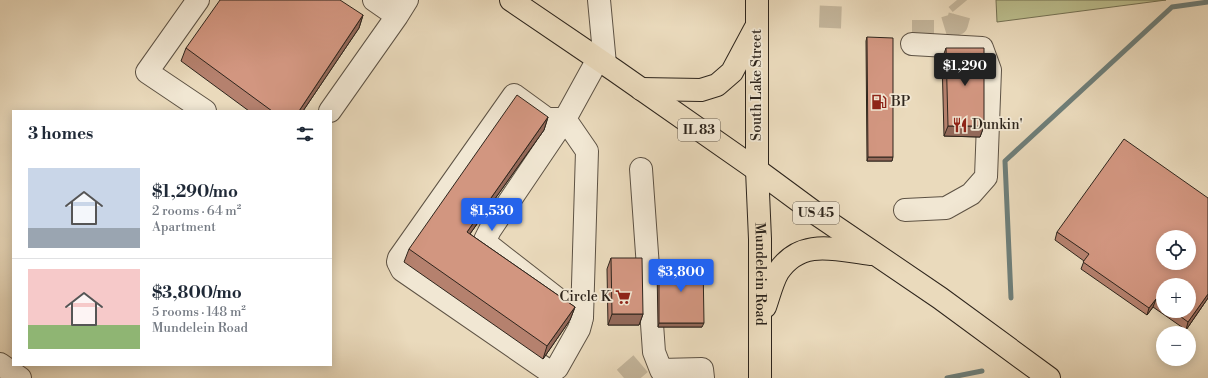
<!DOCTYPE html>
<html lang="en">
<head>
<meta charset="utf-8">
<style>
  body { margin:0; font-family:"Libre Bodoni",serif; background:#f2f2f3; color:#1f2937; height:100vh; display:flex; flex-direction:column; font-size:15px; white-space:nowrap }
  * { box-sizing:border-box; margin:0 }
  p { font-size:13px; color:#747a83 }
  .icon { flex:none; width:22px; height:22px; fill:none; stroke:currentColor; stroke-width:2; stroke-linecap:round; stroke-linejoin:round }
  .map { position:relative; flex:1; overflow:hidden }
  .details { position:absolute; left:12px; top:110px; width:320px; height:256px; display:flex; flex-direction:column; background:#fff; border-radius:0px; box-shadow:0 2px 10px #0003 }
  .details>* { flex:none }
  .buttons { position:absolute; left:1156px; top:230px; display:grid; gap:8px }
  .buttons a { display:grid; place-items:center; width:40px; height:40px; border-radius:50%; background:#fff; box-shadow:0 2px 10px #0003; font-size:20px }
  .price { position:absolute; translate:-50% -34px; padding:0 9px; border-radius:4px; background:#2563eb; color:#fff; font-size:13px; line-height:26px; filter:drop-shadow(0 1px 2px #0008) }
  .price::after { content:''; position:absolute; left:50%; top:24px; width:12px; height:9px; margin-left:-6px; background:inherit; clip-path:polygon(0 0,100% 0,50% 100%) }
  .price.on { background:#222; color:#fff }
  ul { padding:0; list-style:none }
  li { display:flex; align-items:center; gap:12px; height:100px; padding:0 16px }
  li+li { border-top:1px solid #e0e1e3 }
  li span { display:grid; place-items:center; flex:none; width:112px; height:80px; border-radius:0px; color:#555 }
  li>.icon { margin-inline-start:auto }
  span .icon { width:48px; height:48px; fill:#fffc; stroke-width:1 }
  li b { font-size:17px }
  h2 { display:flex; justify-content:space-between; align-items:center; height:48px; padding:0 16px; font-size:17px }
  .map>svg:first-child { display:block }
</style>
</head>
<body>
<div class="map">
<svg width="1208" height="378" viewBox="0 0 1208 378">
  <rect width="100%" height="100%" fill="#eadabc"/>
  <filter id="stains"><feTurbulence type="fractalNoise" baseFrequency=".005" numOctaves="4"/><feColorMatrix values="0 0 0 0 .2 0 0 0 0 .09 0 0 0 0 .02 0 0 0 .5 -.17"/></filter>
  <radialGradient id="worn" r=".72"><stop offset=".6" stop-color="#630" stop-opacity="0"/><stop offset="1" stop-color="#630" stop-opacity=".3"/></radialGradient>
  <path fill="#bbbe8e" stroke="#747255" d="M996,0h170l-169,22z"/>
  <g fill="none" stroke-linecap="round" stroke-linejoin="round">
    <path stroke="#6e7e79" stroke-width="5" d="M1011,298l-6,-137 167,-154 36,-5
      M947,378l35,-7"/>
    <path stroke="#c4b69c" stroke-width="22" stroke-dasharray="22 11" stroke-linecap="butt" d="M830,28l1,-28
      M912,31h22l23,-7 5,-18 -5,-6
      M624,378l30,-26"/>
    <defs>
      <path id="minor" d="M198,0l-51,72 58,39
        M374,0l23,16 10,-16
        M599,0l6,64
        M330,111l67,-95
        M641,169l13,183 7,18 41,-1 1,9
        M905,210l41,-2 25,-14 15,-17 4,-107 -8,-22 -70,-4
        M582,318l-95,-74 -2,-4 5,-10 75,-111 22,32 -5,167 -3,11 -22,39 -5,3 -5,-1 -145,-100 -4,-8 1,-4 115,-163 33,24h18l33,-60
        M0,364l20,14"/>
      <g id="major">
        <path d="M511,0l103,70 143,100 61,45 122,83 109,80"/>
        <path id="s1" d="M757,0v170l3,69v139"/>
        <path d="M641,89l60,1 16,-5 15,-13 23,-43"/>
        <path d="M765,307c4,-11 7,-25 13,-35 23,-35 59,-22 93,-18"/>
      </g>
    </defs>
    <use href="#minor" stroke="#5d5244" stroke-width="24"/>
    <use href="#major" stroke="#2e251c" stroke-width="24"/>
    <use href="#minor" stroke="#f1e7d3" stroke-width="22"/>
    <use href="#major" stroke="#eadabc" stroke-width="22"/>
  </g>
  <path fill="#b5816e" stroke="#2e251c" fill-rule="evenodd" d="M363,15l-4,13 -56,83h-54l-68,-50 5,-13z
    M867,37l25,124h-25l-1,-120z
    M946,48l38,78 -4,11 -36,-1 -2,-77z
    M548,117l-4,13 -74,104 105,73 -5,13 -27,39 -139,-97 5,-13z
    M1057,232l151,66 -22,32 -33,-23 -6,8 -66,-46 3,-8 -29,-21zM1163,285l26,26h-26z
    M611,258l32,56 -4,11h-31l-1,-56z
    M659,263l43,64h-44l-1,-60z"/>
  <path fill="#93695a" stroke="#2e251c" d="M363,15l-4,13 -56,83h-4z
    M548,117l-4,13 -82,115 5,-13z
    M948,126h36l-4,11 -36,-1z
    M868,157h25l-1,4h-25z
    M1208,294v4l-22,32 2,-8z
    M1156,299l-3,8 -6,8 2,-7z
    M575,307l-5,13 -27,39 4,-13z
    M612,314h31l-4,11h-31z
    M659,323h45l-2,4h-44z"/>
  <path fill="#d29680" stroke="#2e251c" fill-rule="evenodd" d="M220,0h120l23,15 -64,96h-27l-86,-63z
    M867,37l26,1v119h-25z
    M946,48h38v78h-36z
    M517,95l31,22 -81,115 108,75 -28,39 -138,-97z
    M1124,139l84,59v96l-20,28 -15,-11h16v-26h-26v19l-7,-5 -7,9 -66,-46 6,-8 -32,-22zM1163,237h26v26h-26z
    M611,258h31l1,56h-31z
    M703,262l1,61h-45v-60z"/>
  <defs>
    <symbol id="fuel-bare" viewBox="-9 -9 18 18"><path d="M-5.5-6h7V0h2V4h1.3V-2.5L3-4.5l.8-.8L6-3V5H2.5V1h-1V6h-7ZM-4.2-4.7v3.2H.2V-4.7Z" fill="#8f2418" stroke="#f1e7d3" stroke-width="2.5" paint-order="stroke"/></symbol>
    <symbol id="restaurant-bare" viewBox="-9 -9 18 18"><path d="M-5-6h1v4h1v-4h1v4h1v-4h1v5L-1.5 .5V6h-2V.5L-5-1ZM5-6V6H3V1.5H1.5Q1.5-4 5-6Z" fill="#8f2418" stroke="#f1e7d3" stroke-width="2.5" paint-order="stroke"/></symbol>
    <symbol id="supermarket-bare" viewBox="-9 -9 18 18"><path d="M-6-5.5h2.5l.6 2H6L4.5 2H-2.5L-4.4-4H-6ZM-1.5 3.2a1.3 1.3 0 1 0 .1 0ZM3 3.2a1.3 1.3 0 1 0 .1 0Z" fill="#8f2418" stroke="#f1e7d3" stroke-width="2.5" paint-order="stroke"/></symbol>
  </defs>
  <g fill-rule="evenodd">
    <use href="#fuel-bare" x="868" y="91" width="22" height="22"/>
    <use href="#restaurant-bare" x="949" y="114" width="22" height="22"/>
    <use href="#supermarket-bare" x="612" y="286" width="22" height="22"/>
  </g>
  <g text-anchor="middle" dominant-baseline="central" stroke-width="3.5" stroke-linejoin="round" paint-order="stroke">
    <g fill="#f1e7d3" stroke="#685f53" stroke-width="1">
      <rect x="678" y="119" width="42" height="22" rx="3"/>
      <rect x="793" y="202" width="46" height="22" rx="3"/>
    </g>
    <g font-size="13" font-weight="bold" fill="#2e251c">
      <text x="699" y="130">IL 83</text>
      <text x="816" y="213">US 45</text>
    </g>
    <g font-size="14" fill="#2e251c" stroke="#f1e7d3">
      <text transform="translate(757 85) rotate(-90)">South Lake Street</text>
      <text stroke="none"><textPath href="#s1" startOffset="274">Mundelein Road</textPath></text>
    </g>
    <g font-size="14" fill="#2e251c" stroke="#f1e7d3" text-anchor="start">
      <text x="891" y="102">BP</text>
      <text x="972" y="125">Dunkin'</text>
      <text x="611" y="297" text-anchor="end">Circle K</text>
    </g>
  </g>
  <rect width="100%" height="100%" filter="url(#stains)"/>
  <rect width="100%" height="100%" fill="url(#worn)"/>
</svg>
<div class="buttons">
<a><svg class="icon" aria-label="locate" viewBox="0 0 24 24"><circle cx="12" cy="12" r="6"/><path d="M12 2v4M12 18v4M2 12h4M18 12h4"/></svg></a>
<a>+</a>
<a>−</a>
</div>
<b class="price on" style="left:965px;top:87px">$1,290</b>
<b class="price" style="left:492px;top:232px">$1,530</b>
<b class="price" style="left:681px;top:293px">$3,800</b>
<section class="details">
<h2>3 homes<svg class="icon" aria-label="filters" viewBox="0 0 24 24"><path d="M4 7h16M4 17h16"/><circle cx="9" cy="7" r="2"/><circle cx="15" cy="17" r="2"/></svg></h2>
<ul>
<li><span style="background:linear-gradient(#c9d6e8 75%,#9aa5b1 0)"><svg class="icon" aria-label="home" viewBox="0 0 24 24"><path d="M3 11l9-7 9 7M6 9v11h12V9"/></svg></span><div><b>$1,290/mo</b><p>2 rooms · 64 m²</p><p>Apartment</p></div></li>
<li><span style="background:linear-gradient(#f6c9c9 70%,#8fb573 0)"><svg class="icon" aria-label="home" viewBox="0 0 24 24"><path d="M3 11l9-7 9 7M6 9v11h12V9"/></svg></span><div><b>$3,800/mo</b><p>5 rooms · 148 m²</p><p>Mundelein Road</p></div></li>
</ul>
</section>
</div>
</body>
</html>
